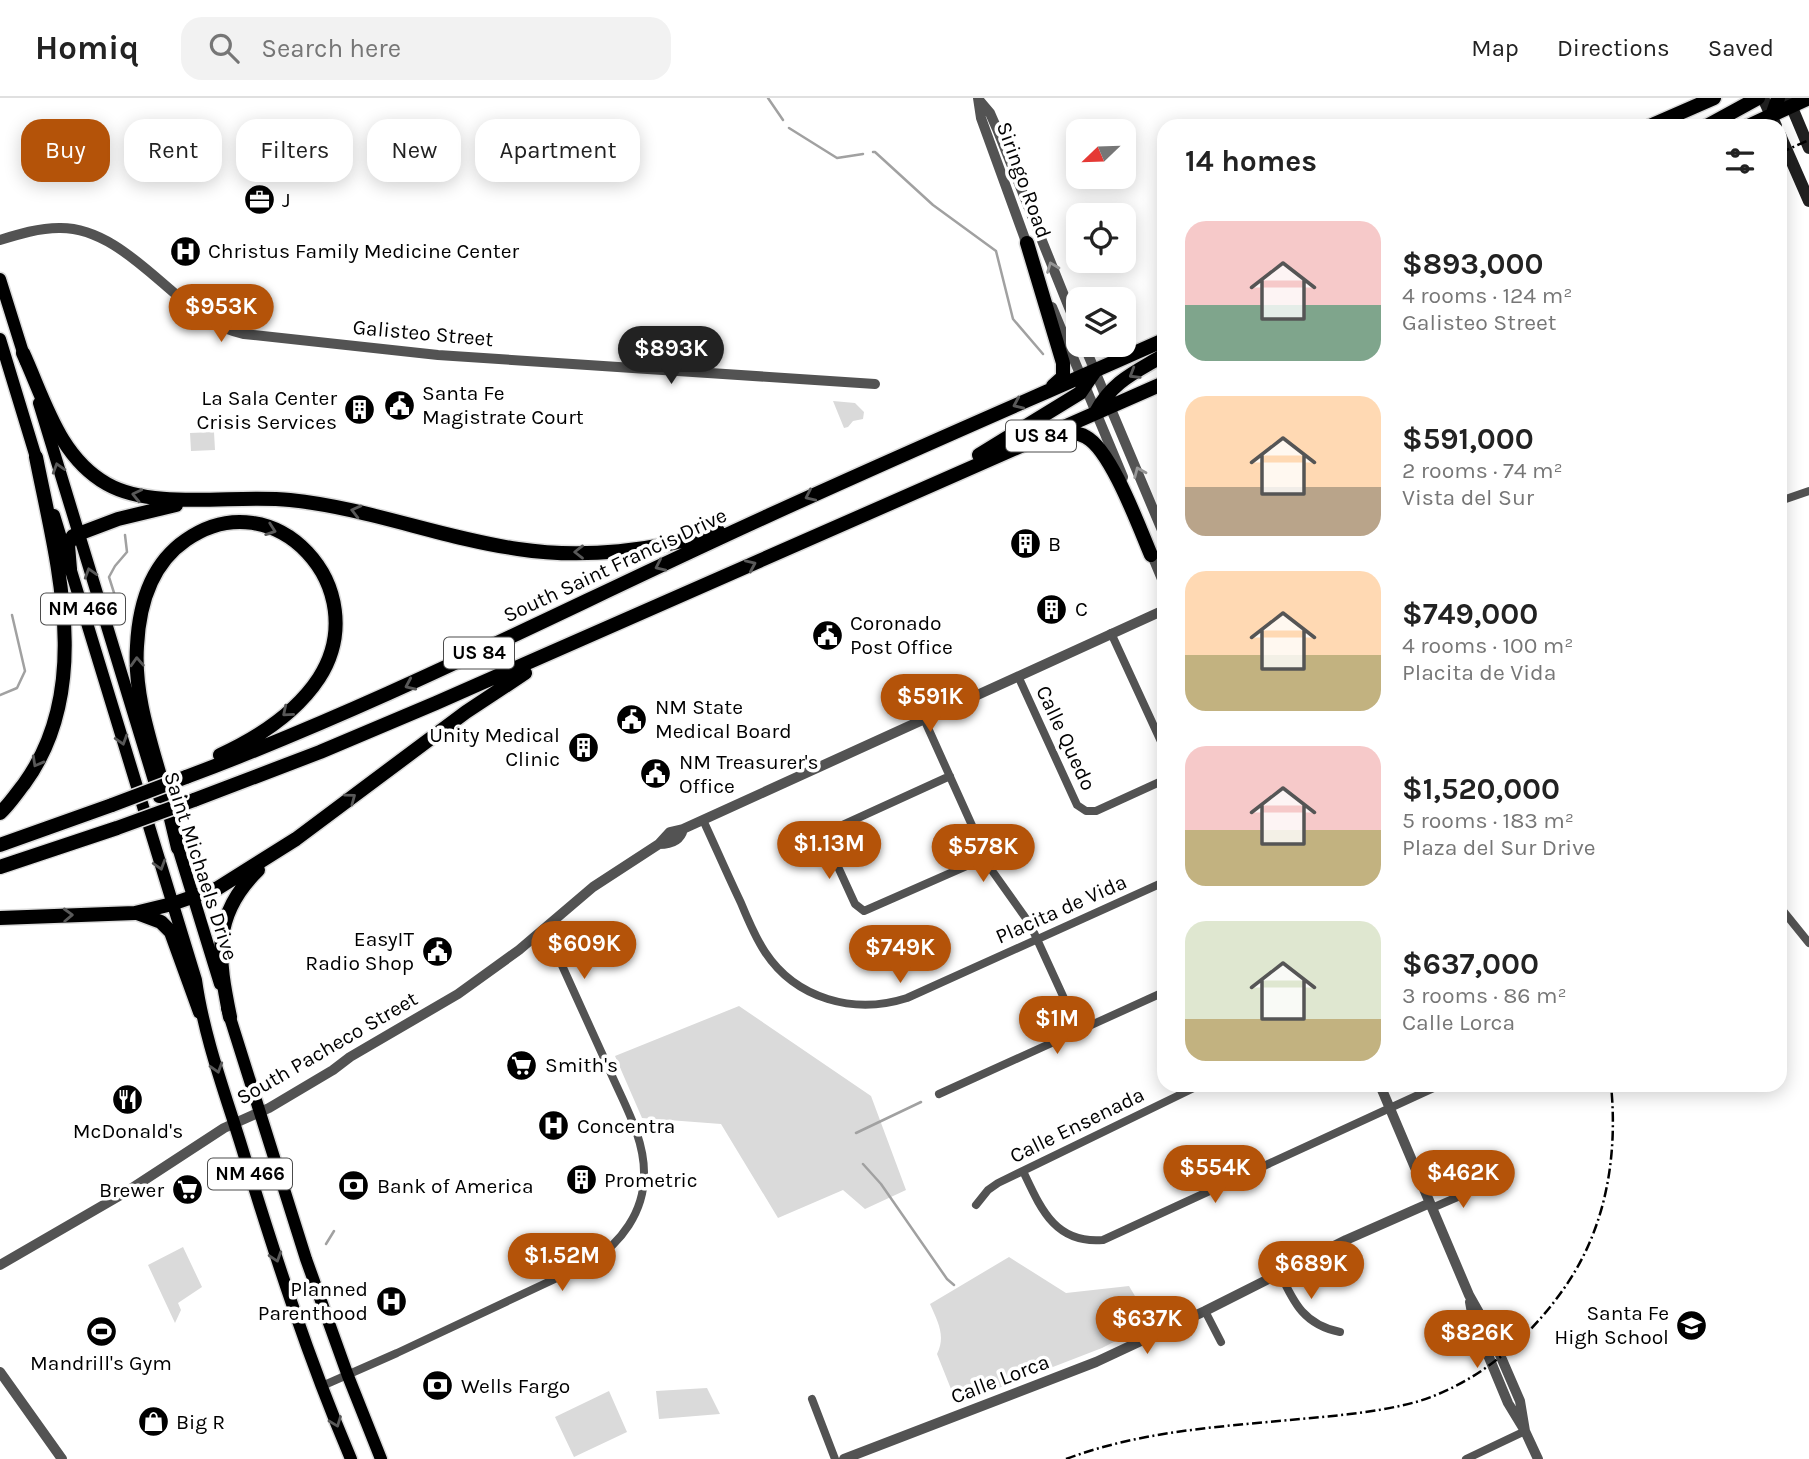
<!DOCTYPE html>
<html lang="en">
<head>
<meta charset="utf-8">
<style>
  body { margin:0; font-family:Karla,sans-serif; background:#f2f2f2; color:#222; height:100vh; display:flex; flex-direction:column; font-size:26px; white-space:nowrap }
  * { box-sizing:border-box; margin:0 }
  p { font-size:23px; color:#767676 }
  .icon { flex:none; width:38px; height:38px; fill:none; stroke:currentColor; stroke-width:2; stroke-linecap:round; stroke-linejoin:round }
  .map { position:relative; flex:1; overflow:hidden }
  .panel { position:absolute; left:1157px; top:21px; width:630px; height:973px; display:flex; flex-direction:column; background:#fff; border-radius:21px; box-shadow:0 4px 18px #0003 }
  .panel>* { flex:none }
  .top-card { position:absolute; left:21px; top:21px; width:665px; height:63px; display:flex; gap:14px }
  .needle { width:46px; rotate:247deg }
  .controls { position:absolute; left:1066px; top:21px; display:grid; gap:14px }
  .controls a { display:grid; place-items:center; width:70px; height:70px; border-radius:14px; background:#fff; box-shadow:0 4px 18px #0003; font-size:35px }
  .price { position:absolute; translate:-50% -60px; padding:0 16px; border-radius:24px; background:#b45309; color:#fff; font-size:23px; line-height:46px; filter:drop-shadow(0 2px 4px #0008) }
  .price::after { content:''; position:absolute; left:50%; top:42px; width:21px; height:16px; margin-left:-10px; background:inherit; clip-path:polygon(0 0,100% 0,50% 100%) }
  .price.selected { background:#222; color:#fff }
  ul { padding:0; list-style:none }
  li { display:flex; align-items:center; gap:21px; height:175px; padding:0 28px }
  li span { display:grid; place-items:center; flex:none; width:196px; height:140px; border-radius:21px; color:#555 }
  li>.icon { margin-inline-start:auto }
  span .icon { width:84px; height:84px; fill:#fffc; stroke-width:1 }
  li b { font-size:30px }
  h2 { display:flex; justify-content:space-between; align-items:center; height:84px; padding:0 28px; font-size:30px }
  .pill { padding:0 24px; border-radius:21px; background:#fff; box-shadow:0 4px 18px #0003; font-size:24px; line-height:63px }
  .pill.selected { background:#b45309; color:#fff }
  header { display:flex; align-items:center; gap:42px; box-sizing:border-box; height:98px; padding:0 35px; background:#fff; border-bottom:2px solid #e0e0e0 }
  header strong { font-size:33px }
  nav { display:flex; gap:38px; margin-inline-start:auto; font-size:24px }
  .search { width:490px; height:63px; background:#f2f2f2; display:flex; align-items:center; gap:18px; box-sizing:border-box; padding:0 24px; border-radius:21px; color:#767676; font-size:26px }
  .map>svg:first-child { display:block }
</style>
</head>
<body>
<header>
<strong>Homiq</strong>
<div class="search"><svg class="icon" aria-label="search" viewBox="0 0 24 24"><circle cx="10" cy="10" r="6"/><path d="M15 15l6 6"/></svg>Search here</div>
<nav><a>Map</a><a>Directions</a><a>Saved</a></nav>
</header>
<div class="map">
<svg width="1809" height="1361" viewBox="0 0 1809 1361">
  <rect width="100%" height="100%" fill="#fff"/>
  <path fill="#dadada" d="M833,303l22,2 9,9 -1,7 -10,2 -5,6 -4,1z
    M214,334l1,18 -24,1 -1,-18z
    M739,908l132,90 35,94 -41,19 -22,-19 -65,28 -57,-94 -79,-6 -27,-62z
    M183,1149l19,40 -24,16 3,7 -6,13 -27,-58z
    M1009,1159l57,36 63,-7 22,37 -49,25 -145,56 -20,-50c9,-18 1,-32 -7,-50z
    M707,1290l13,26 -61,5 -3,-28z
    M609,1293l18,41 -53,25 -19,-40z"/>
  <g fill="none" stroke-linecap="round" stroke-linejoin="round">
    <path stroke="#a1a1a1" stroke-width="2.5" d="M768,0l15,22
      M789,30l48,30 26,-4
      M873,54h2l58,53 63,46 17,68 30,35
      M115,498l-6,-19 6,-11 12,-14 -2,-17
      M0,597l17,-7 8,-17 -13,-56
      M856,1035l65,-31
      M863,1066l18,20 66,95 7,6
      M326,1146l8,-13"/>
    <defs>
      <path id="primary" d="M0,181l26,83
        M0,241l38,125
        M39,305l120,394
        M54,417l142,465c8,57 29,113 46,168 32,105 66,210 109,311
        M176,743l44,143
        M227,910l79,251 42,117 33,83"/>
      <path id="trunk" d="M1772,18l6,-18
        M1650,28l64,-28
        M1707,28l51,-28
        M1748,28l61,-28
        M1027,145l36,120v14l-10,9
        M23,255c22,48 36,104 84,131 48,27 128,10 183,16 78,8 151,38 228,49 65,10 138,2 200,-18
        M1096,314c17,-31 38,-39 68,-57
        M1054,339c11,-4 22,-6 32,0 25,13 53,90 65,118
        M979,357l101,-62 15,-22
        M70,471l-2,-24 5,-9 45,-17 58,-14
        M186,679c180,-67 347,-152 521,-233 151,-71 304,-136 457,-204
        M194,702l126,-48 116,-49 728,-320
        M0,715c9,-8 16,-19 24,-29 70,-96 33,-221 12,-327
        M0,747l112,-40
        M178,750c-6,-24 -11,-48 -18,-72 -12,-42 -26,-85 -23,-130 2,-41 14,-82 49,-106 89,-62 190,49 133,138 -23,35 -62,60 -99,77
        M0,769l117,-39
        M137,815l24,9 10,10 29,80
        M0,820l135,-5 37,-9 46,-16 78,-49 170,-127 59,-39
        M230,919c-12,-59 -19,-101 28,-147"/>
    </defs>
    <use href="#primary" stroke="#dbdbdb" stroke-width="15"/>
    <use href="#trunk" stroke="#dbdbdb" stroke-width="17"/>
    <path stroke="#535353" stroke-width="8" d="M1780,403l29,-10
      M1111,535l53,115
      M1018,578l59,129 9,6h10l68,-31
      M924,621l69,153 37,52 49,107
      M950,678l-114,52 -8,7v10l27,59 9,7 123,-54
      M703,722c13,28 25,56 38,83 7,17 14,34 24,49 31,47 89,63 142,46l257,-116
      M1780,809l29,36
      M939,996l225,-102
      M1023,1073c18,38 32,73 80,69l337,-155
      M976,1107l12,-15 10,-7 202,-98
      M1432,1110l51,-22
      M1280,1175c14,31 25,52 60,59
      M1205,1213l16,31
      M322,1288l75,-33 194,-91c30,-19 53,-50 53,-87 1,-37 -21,-73 -35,-106 -21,-47 -43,-94 -64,-141
      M812,1301l23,60
      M1466,1361l59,-28"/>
    <path stroke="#535353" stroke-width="10" d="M978,0l3,20 48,132
      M979,2l11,13 7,16 81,201
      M0,142c19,-6 39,-12 59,-12 47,-1 86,41 120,69 21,18 37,31 65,37l194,21 437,29
      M1052,209l71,170
      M1084,247l80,190
      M1149,450l15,36
      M659,746c12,0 21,-3 24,-15
      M1380,987l89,210 22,39 16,37 13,30 5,30
      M0,1167l126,-73 98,-64 45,-20 64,-38 17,-13 108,-63 61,-44 74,-63 66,-43 11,-12 13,-3 481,-219
      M1470,1204l3,17 35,84 17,28 13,28
      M0,1274l62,87
      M844,1361l252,-97 109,-51 141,-71 84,-37"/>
    <path stroke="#202020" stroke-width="12" d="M1763,0l13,28
      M1788,0l21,50
      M1780,37l29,66"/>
    <use href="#primary" stroke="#000" stroke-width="12"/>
    <use href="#trunk" stroke="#000" stroke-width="14"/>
    <path stroke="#000" stroke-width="2.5" stroke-dasharray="10 3.5 2 3.5" stroke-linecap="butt" d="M1780,55l29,-13
      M1066,1361c72,-27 148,-32 224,-39 42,-4 85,-7 126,-18 61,-18 113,-63 149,-115 41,-59 53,-131 46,-202"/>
    <defs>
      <path id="trunk-bridge" d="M112,707l74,-28
        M117,730l77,-28"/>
    </defs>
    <use href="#trunk-bridge" stroke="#dbdbdb" stroke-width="17" stroke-linecap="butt"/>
    <use href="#trunk-bridge" stroke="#000" stroke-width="14"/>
  </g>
  <defs><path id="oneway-chevron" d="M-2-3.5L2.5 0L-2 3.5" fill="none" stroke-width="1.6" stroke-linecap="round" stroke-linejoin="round" transform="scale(1.75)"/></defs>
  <g stroke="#989898">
    <use href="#oneway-chevron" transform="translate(1052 169) rotate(-111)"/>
    <use href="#oneway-chevron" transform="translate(1139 374) rotate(-113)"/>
  </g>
  <g stroke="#595959">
    <use href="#oneway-chevron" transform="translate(1134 276) rotate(149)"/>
    <use href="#oneway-chevron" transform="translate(1018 306) rotate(156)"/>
    <use href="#oneway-chevron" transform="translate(58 370) rotate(-107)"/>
    <use href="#oneway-chevron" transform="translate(137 397) rotate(-167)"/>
    <use href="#oneway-chevron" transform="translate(810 398) rotate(155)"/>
    <use href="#oneway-chevron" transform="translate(356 413) rotate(-166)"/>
    <use href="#oneway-chevron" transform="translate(271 432) rotate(19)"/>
    <use href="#oneway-chevron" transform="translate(579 454) rotate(180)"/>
    <use href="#oneway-chevron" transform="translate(751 467) rotate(-24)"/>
    <use href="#oneway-chevron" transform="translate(660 468) rotate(155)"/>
    <use href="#oneway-chevron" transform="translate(90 475) rotate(-107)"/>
    <use href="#oneway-chevron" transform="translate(137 564) rotate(-93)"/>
    <use href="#oneway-chevron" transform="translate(410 587) rotate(156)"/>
    <use href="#oneway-chevron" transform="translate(287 614) rotate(140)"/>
    <use href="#oneway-chevron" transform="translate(122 642) rotate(73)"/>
    <use href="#oneway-chevron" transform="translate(37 664) rotate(119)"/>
    <use href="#oneway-chevron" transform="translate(351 700) rotate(-37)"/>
    <use href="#oneway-chevron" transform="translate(160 767) rotate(73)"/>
    <use href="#oneway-chevron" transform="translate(68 817) rotate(-2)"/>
    <use href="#oneway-chevron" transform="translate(217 970) rotate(73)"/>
    <use href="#oneway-chevron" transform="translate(276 1159) rotate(72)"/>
    <use href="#oneway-chevron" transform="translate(336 1324) rotate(69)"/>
  </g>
  <defs>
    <symbol id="office-disc" viewBox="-11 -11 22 22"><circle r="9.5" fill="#000" stroke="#fff"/><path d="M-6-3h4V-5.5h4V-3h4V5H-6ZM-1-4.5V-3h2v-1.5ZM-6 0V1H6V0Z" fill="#fff"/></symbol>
    <symbol id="hospital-disc" viewBox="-11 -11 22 22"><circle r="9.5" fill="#000" stroke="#fff"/><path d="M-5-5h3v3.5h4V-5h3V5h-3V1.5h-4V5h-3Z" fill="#fff"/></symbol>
    <symbol id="civic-disc" viewBox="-11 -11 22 22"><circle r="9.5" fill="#000" stroke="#fff"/><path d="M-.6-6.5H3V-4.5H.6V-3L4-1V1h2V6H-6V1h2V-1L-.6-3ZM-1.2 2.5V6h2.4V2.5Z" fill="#fff"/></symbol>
    <symbol id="building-disc" viewBox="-11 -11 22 22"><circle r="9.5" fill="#000" stroke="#fff"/><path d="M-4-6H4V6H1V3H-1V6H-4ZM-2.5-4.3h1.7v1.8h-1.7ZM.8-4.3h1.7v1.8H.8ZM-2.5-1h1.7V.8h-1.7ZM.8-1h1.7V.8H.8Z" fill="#fff"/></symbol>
    <symbol id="supermarket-disc" viewBox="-11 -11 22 22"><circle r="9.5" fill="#000" stroke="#fff"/><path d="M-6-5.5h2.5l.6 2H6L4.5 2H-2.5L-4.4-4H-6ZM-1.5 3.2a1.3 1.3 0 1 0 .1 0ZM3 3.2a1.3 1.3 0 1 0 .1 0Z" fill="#fff"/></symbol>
    <symbol id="restaurant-disc" viewBox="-11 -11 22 22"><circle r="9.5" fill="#000" stroke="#fff"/><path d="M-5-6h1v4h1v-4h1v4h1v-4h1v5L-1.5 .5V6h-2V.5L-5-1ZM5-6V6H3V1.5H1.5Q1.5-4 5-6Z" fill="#fff"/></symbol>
    <symbol id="bank-disc" viewBox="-11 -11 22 22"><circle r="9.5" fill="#000" stroke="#fff"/><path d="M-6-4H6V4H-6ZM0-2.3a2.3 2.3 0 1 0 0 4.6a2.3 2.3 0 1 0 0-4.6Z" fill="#fff"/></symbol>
    <symbol id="school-disc" viewBox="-11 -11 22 22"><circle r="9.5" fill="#000" stroke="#fff"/><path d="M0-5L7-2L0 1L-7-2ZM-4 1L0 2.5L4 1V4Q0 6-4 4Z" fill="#fff"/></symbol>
    <symbol id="stadium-disc" viewBox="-11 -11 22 22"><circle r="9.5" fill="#000" stroke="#fff"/><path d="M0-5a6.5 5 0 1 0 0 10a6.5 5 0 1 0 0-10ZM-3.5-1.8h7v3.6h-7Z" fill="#fff"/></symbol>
    <symbol id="shop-disc" viewBox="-11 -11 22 22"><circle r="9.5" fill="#000" stroke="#fff"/><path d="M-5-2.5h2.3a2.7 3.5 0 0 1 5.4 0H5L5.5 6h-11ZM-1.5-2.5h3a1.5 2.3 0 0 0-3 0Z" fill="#fff"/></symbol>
  </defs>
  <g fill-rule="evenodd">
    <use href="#office-disc" x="242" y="84" width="35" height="35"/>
    <use href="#hospital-disc" x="168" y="136" width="35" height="35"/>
    <use href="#civic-disc" x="382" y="290" width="35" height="35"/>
    <use href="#building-disc" x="342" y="294" width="35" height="35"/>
    <use href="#building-disc" x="1008" y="428" width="35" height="35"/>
    <use href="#building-disc" x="1034" y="494" width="35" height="35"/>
    <use href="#civic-disc" x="810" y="520" width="35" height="35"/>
    <use href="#civic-disc" x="614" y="604" width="35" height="35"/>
    <use href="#building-disc" x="566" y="632" width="35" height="35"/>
    <use href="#civic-disc" x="638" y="658" width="35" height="35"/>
    <use href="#civic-disc" x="420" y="836" width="35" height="35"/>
    <use href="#supermarket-disc" x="504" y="950" width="35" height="35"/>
    <use href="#restaurant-disc" x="110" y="984" width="35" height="35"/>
    <use href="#hospital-disc" x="536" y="1010" width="35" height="35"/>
    <use href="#building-disc" x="564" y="1064" width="35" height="35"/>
    <use href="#bank-disc" x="336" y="1070" width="35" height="35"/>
    <use href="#supermarket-disc" x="170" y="1074" width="35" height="35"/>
    <use href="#hospital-disc" x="374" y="1186" width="35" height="35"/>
    <use href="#school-disc" x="1674" y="1210" width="35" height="35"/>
    <use href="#stadium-disc" x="84" y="1216" width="35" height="35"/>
    <use href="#bank-disc" x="420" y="1270" width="35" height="35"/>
    <use href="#shop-disc" x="136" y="1306" width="35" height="35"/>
  </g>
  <g text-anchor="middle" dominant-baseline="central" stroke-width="7" stroke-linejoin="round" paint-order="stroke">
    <g fill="#fff" stroke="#4c4c4c" stroke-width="2">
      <rect x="1006" y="322.5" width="70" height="31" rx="5"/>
      <rect x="41" y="495.5" width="84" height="31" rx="5"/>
      <rect x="444" y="539.5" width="70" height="31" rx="5"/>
      <rect x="208" y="1060.5" width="84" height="31" rx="5"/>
    </g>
    <g font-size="19" font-weight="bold" fill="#000">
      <text x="1041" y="338">US 84</text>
      <text x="83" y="511">NM 466</text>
      <text x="479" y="555">US 84</text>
      <text x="250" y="1076">NM 466</text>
    </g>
    <g font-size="21" fill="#000" stroke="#fff">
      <text transform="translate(1024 82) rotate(70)">Siringo Road</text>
      <text transform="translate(423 235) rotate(5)">Galisteo Street</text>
      <text transform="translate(615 467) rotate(-25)">South Saint Francis Drive</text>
      <text transform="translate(1066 640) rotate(65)">Calle Quedo</text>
      <text transform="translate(201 768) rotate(72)">Saint Michaels Drive</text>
      <text transform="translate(1061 811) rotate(-24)">Placita de Vida</text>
      <text transform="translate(327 950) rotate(-30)">South Pacheco Street</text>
      <text transform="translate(1077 1027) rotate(-26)">Calle Ensenada</text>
      <text transform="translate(1000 1281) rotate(-21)">Calle Lorca</text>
    </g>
    <g font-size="21" fill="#000" stroke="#fff" text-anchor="start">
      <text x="282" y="102">J</text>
      <text x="208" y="153">Christus Family Medicine Center</text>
      <text x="422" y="295">Santa Fe<tspan x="422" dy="24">Magistrate Court</tspan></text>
      <text x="337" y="300" text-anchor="end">La Sala Center<tspan x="337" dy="24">Crisis Services</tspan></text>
      <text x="1048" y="446">B</text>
      <text x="1075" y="511">C</text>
      <text x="850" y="525">Coronado<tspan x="850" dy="24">Post Office</tspan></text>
      <text x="655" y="609">NM State<tspan x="655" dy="24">Medical Board</tspan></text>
      <text x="560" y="637" text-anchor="end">Unity Medical<tspan x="560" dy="24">Clinic</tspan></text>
      <text x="679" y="664">NM Treasurer's<tspan x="679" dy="24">Office</tspan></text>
      <text x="414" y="841" text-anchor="end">EasyIT<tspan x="414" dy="24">Radio Shop</tspan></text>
      <text x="545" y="967">Smith's</text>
      <text x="577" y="1028">Concentra</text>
      <text x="128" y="1033" text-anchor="middle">McDonald's</text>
      <text x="604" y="1082">Prometric</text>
      <text x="377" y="1088">Bank of America</text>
      <text x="164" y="1092" text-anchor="end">Brewer</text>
      <text x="368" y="1191" text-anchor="end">Planned<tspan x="368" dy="24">Parenthood</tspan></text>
      <text x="1669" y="1215" text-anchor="end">Santa Fe<tspan x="1669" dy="24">High School</tspan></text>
      <text x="101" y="1265" text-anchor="middle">Mandrill's Gym</text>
      <text x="461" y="1288">Wells Fargo</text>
      <text x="176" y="1324">Big R</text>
    </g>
  </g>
</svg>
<div class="controls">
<a><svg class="needle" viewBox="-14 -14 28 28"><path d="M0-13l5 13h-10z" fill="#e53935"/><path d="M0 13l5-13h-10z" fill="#767676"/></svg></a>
<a><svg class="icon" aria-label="locate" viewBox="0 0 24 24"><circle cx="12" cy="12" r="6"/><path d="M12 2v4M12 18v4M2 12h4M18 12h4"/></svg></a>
<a><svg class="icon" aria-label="layers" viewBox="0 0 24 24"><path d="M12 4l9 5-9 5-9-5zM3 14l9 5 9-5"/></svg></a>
</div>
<b class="price" style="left:221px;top:246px">$953K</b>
<b class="price selected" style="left:671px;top:288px">$893K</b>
<b class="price" style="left:930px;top:636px">$591K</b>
<b class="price" style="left:829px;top:783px">$1.13M</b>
<b class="price" style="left:983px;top:786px">$578K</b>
<b class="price" style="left:584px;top:883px">$609K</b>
<b class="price" style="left:900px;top:887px">$749K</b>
<b class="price" style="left:1057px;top:958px">$1M</b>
<b class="price" style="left:1215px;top:1107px">$554K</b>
<b class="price" style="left:1463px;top:1112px">$462K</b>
<b class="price" style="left:562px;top:1195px">$1.52M</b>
<b class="price" style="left:1311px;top:1203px">$689K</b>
<b class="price" style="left:1147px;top:1258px">$637K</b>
<b class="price" style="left:1477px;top:1272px">$826K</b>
<div class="top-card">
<a class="pill selected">Buy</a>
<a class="pill">Rent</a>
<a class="pill">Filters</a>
<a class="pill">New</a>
<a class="pill">Apartment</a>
</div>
<section class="panel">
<h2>14 homes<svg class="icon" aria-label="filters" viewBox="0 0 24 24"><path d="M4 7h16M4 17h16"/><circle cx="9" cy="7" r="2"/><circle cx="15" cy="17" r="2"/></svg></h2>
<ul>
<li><span style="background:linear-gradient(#f6c9c9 60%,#7fa58c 0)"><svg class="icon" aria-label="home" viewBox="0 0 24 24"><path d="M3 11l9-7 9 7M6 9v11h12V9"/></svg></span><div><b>$893,000</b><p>4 rooms · 124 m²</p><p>Galisteo Street</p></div></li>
<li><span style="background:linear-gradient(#ffd9b3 65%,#b9a48a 0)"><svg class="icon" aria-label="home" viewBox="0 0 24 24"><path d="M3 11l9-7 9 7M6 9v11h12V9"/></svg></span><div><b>$591,000</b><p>2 rooms · 74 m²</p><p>Vista del Sur</p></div></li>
<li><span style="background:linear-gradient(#ffd9b3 60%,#c2b280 0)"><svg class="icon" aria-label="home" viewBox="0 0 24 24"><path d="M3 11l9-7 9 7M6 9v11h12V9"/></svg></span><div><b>$749,000</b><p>4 rooms · 100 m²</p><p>Placita de Vida</p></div></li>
<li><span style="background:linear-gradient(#f6c9c9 60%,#c2b280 0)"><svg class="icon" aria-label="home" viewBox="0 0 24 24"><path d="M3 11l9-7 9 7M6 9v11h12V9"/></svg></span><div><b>$1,520,000</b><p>5 rooms · 183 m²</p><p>Plaza del Sur Drive</p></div></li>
<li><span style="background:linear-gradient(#dfe7d0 70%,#c2b280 0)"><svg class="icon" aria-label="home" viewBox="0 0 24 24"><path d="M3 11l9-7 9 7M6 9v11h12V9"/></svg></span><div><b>$637,000</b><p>3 rooms · 86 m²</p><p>Calle Lorca</p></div></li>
</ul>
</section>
</div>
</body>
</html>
